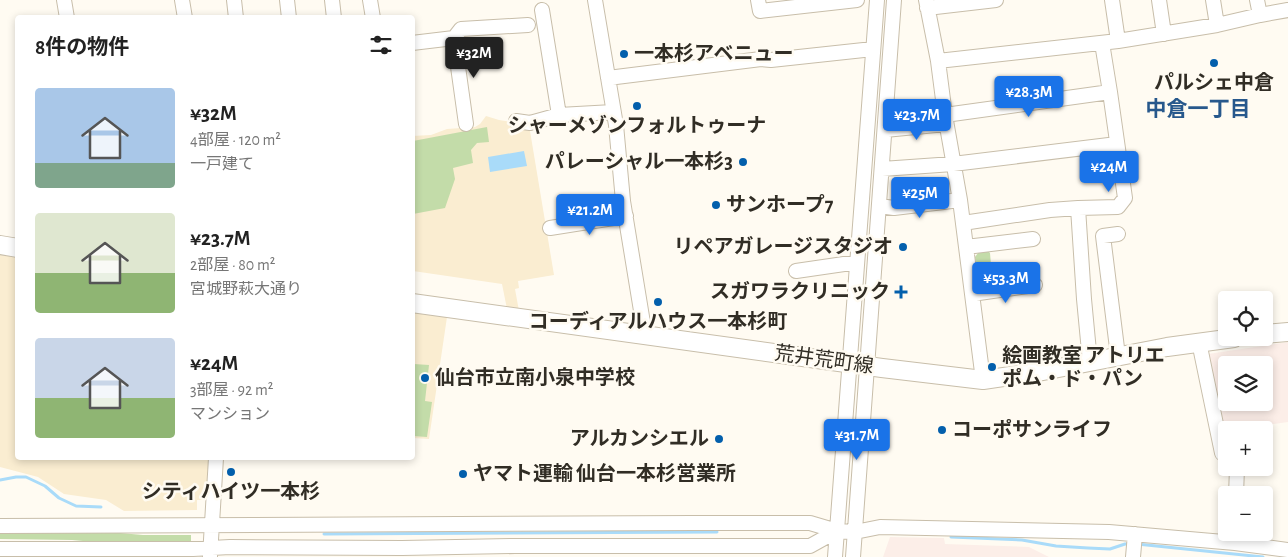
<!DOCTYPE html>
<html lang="ja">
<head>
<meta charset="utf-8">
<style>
  body { margin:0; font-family:"Alegreya Sans","Noto Sans JP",sans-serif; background:#f2f2f2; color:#222; height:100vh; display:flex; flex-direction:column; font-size:19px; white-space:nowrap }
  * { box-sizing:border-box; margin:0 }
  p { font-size:16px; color:#767676 }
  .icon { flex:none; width:28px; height:28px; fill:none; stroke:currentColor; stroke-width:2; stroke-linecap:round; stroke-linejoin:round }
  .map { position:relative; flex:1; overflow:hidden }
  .side { position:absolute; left:15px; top:15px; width:400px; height:445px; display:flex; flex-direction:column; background:#fff; border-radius:5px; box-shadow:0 2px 8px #0003 }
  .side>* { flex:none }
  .buttons { position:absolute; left:1218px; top:291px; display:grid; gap:10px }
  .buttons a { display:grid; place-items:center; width:55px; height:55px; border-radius:5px; background:#fff; box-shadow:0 2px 8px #0003; font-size:25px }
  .price { position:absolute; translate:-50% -42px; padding:0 11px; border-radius:5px; background:#1a73e8; color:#fff; font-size:16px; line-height:32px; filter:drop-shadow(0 1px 2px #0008) }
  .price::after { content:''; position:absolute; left:50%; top:30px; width:15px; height:11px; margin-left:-8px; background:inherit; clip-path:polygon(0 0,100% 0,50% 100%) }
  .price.current { background:#222; color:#fff }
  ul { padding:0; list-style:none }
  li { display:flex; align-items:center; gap:15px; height:125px; padding:0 20px }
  li span { display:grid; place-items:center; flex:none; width:140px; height:100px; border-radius:5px; color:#555 }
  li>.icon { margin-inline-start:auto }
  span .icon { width:60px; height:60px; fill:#fffc; stroke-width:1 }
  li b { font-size:21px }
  h2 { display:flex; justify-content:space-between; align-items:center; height:60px; padding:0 20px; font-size:21px }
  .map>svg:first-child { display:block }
</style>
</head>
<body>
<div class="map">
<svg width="1288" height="557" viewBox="0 0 1288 557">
  <rect width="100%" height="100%" fill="#fffbf2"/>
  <path fill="#fceee8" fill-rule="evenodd" d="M1288,342v80l-22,3 3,22 -5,1v-18h-38v21l-18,-97zM1226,365h38v37h-38z
    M890,537l54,1 1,6 84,3 20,10h-166z"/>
  <path fill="#faedd1" d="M486,116l13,4 30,5 25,150 -36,6 1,7 -4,1 4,22 -12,-2 -5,-25 -89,-13 -1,-135 19,-1 16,-6 28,-2 5,-3z
    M0,255l17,2 1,201h192l-2,42h-11v10l-73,1 -18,-11 -42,-6 -26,-17 -38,-10z
    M413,312l34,5 -18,122 -16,-1z"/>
  <path fill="#c3dca9" d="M487,127l2,15 -12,1 -6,7 2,13 -20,5 2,11 -10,29 -32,6v-73z
    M988,251l2,2 1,12 -13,2 -2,-2 -1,-8 3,-4z
    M413,358h2l-1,6 15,1 -4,36 7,1 -5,35 -14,-1z
    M0,531h97l46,4h48v9h-75l-44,-4 -72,-1z"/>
  <path fill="#a9dbf9" d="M524,151l3,15 -37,6 -2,-15z"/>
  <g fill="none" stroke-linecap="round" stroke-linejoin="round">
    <path stroke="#a9dbf9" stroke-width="3" d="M0,480l16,-3h10l19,9 14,12 17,8 25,1
      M324,534l393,-2
      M951,537l71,3 34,6 32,2 22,1 15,-5h6
      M1137,544l126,13"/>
    <defs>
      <path id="minor" d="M64,0l3,18
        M182,0l3,18
        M234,0l2,18
        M287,0l2,18
        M332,0l2,18
        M370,0l3,18
        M595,0l21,125 7,76 22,134
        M758,0l2,11 97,-11
        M926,0l12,61 7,54 15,85 23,180
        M1112,0l6,41
        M1159,0l5,34
        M1213,0l4,25
        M1257,0l3,15
        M927,8l69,-8
        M542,10l17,105
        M454,38l12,86
        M412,43l42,-5 7,-9 67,-4
        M938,61l180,-20 99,-16 43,-10 28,-5
        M608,78l153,-19 10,1 102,-11
        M945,115l165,-23
        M516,121l14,2 29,-8 54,-3
        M885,130l61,-6
        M882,169l71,-5 164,-20
        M879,206l15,2 66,-8
        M1078,208l6,91 6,63
        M963,223l87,-13 28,-2 40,-1 7,-9 -15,-106 -8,-49
        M550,228l76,-12
        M1118,234l-15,2 15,120
        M966,247l67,-8
        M796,271l48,-7h13
        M972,294l63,-9
        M1199,342l23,111h4
        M1236,495l1,-27
        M0,526l694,-3h116l27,8 18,1 25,-5 229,5 126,11 53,7
        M0,549h193l37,-2 172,1 113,-2h295l27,-15
        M210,556l6,-98
        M835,557l42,-557
        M853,557l41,-557
        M1133,557l2,-23"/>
      <path id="major" d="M0,245l18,3
        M412,303l470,65 101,12 55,-8 129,-25 67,-9
        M1264,334l24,-2"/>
    </defs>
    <use href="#minor" stroke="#c8beaa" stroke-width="16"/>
    <use href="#major" stroke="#c8beaa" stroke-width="20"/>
    <use href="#minor" stroke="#fff" stroke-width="14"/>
    <use href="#major" stroke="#fff" stroke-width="18"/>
  </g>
  <g fill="#035fac" stroke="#fffbf2" stroke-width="2">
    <circle cx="624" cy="54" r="5"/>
    <circle cx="1214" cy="63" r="5"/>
    <circle cx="637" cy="106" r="5"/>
    <circle cx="743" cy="162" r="5"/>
    <circle cx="716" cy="205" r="5"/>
    <circle cx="903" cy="247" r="5"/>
    <path d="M898.5 284.5h5v5h5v5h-5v5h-5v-5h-5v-5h5z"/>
    <circle cx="658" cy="302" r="5"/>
    <circle cx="992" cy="367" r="5"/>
    <circle cx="425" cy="378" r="5"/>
    <circle cx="942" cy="430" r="5"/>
    <circle cx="719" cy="439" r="5"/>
    <circle cx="231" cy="472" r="5"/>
    <circle cx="463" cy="474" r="5"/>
  </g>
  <g text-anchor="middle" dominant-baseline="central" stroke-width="5" stroke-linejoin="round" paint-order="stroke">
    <g font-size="20" font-weight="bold" fill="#312d25" stroke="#fffbf2" text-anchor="start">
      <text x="634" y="54">一本杉アベニュー</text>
      <text x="1214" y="83" text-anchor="middle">パルシェ中倉</text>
      <text x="637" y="126" text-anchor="middle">シャーメゾンフォルトゥーナ</text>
      <text x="733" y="162" text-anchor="end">パレーシャル一本杉3</text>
      <text x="726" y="205">サンホープ7</text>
      <text x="893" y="247" text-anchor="end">リペアガレージスタジオ</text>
      <text x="890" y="292" text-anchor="end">スガワラクリニック</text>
      <text x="658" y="322" text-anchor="middle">コーディアルハウス一本杉町</text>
      <text x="1002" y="356">絵画教室 アトリエ<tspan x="1002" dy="23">ポム・ド・パン</tspan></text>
      <text x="435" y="378">仙台市立南小泉中学校</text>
      <text x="952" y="430">コーポサンライフ</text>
      <text x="709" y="439" text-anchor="end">アルカンシエル</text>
      <text x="473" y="474">ヤマト運輸 仙台一本杉営業所</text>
      <text x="231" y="492" text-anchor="middle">シティハイツ一本杉</text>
    </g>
    <g font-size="20" fill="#312d25" stroke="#fffbf2">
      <text transform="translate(824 360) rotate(8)">荒井荒町線</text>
    </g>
    <g font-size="21" font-weight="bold" fill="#27588c" stroke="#fffbf2">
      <text x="1198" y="109">中倉一丁目</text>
    </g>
  </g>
</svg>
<div class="buttons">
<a><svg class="icon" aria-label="locate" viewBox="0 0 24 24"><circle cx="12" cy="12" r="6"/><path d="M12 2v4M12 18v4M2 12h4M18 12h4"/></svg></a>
<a><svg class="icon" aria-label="layers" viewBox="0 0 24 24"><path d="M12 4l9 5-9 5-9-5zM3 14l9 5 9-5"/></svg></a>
<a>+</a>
<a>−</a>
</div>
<b class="price current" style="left:474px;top:79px">¥32M</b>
<b class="price" style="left:1029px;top:118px">¥28.3M</b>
<b class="price" style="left:917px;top:141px">¥23.7M</b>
<b class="price" style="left:1109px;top:193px">¥24M</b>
<b class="price" style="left:920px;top:219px">¥25M</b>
<b class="price" style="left:590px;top:236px">¥21.2M</b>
<b class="price" style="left:1006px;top:304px">¥53.3M</b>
<b class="price" style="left:857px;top:461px">¥31.7M</b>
<section class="side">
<h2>8件の物件<svg class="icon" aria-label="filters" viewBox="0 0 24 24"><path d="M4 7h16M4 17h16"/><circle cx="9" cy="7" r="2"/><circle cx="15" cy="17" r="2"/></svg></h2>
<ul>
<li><span style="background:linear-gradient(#a9c7e8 75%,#7fa58c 0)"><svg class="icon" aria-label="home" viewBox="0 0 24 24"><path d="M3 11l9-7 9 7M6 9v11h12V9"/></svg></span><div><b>¥32M</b><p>4部屋 · 120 m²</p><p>一戸建て</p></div></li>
<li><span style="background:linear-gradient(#dfe7d0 60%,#8fb573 0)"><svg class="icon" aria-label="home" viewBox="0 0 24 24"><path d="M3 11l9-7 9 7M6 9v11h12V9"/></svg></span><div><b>¥23.7M</b><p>2部屋 · 80 m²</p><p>宮城野萩大通り</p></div></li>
<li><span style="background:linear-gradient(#c9d6e8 60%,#8fb573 0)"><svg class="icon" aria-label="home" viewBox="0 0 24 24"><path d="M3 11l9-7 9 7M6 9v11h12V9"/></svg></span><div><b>¥24M</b><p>3部屋 · 92 m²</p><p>マンション</p></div></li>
</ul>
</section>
</div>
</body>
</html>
